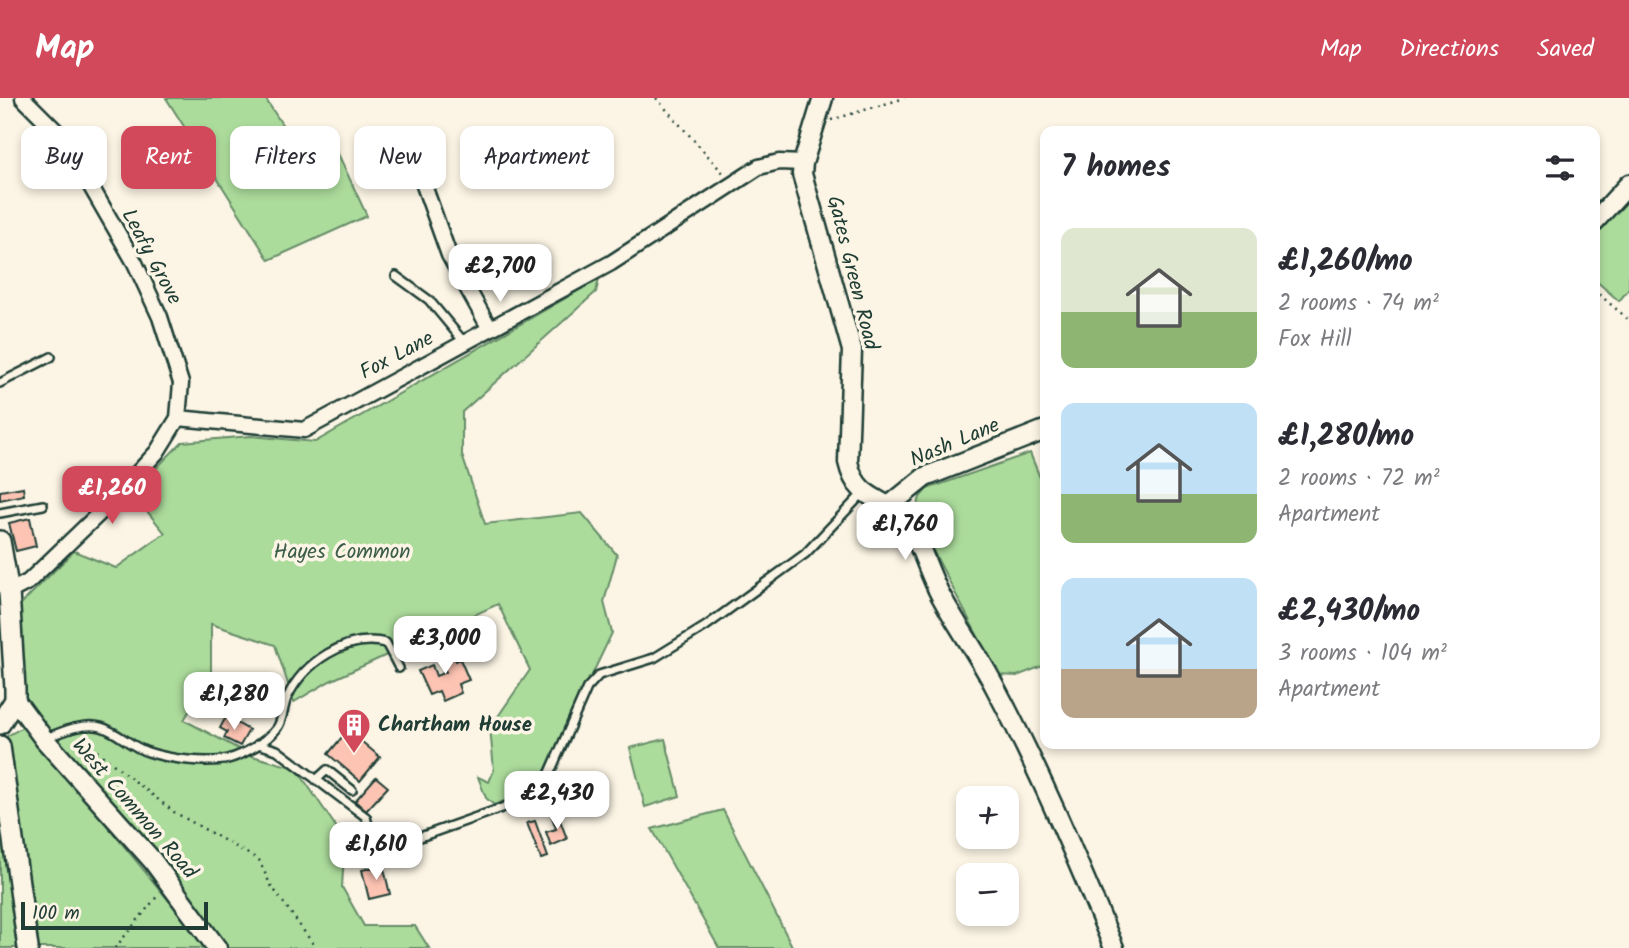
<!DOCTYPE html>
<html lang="en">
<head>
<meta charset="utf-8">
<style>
  body { margin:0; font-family:Kalam,sans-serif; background:#f7f7f7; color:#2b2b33; height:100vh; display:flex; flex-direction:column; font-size:26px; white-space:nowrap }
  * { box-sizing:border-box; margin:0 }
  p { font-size:23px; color:#7c7c81 }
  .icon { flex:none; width:38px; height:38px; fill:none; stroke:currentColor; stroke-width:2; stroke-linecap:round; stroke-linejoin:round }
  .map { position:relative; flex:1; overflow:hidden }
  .panel { position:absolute; left:1040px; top:28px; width:560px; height:623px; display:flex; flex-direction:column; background:#fff; border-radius:14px; box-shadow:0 4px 10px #0003 }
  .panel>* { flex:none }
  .top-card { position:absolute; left:21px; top:28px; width:665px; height:63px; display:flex; gap:14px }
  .tools { position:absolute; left:956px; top:688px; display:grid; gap:14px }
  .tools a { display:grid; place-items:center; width:63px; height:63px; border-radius:14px; background:#fff; box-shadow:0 4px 10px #0003; font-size:35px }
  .scale { position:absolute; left:21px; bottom:18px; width:187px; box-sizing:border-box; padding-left:7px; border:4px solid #1f3d34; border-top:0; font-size:19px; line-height:24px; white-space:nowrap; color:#1f3d34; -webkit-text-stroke:5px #fcf5e5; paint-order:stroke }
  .price { position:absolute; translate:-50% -60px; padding:0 16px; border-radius:14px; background:#fff; color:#222; font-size:23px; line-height:46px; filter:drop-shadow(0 2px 4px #0008) }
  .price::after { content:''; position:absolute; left:50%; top:42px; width:21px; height:16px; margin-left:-10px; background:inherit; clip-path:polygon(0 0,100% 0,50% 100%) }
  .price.selected { background:#d1495b; color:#fff }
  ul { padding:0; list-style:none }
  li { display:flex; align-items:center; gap:21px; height:175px; padding:0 21px }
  li span { display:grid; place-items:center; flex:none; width:196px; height:140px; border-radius:14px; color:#555 }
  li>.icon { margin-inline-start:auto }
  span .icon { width:84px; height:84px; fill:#fffc; stroke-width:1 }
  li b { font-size:30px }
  h2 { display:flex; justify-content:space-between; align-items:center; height:84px; padding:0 21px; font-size:30px }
  .chip { padding:0 24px; border-radius:14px; background:#fff; box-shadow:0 4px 10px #0003; font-size:24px; line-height:63px }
  .chip.selected { background:#d1495b; color:#fff }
  header { display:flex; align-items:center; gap:42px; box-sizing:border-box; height:98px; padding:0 35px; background:#d1495b; color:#fff }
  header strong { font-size:33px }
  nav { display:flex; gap:38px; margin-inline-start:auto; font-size:24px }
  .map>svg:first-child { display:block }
</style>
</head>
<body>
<header>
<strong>Map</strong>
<nav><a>Map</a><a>Directions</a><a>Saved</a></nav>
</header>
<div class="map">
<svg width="1629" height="850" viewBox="0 0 1629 850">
  <rect width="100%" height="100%" fill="#fcf5e5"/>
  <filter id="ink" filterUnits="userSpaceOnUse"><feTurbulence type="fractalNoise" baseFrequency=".0143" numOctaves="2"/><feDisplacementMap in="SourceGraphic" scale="14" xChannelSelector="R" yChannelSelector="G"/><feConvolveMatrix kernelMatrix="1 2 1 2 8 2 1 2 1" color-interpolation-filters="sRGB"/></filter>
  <g filter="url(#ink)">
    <path fill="#acdc9c" stroke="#668c68" stroke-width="2" d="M166,0h99l18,28 51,19 33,71 -98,44z
      M1629,102v89l-10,12 -25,-22v-50z
      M599,181l-3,13 -134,120v43l23,69 97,-11 35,42 -13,47 8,31 -64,134 -17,24 -37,14 -8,-7 -8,-21 11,5 5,-12 -4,-42 40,-58 -32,-66 -168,77 -36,21 -19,-57 -64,-21v50l-27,46 68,36 44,12 49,72 -3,47 22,39h51l14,22h-201l-69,-93 -97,-105 -37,-54 -7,-89 56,-56 42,17 49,-35 -33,-40 50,-51 69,-6 64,6z
      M1030,355l15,37v175l-28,11 -19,-1 -83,-159 5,-19 7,-8z
      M25,628l183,222h-171l-29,-195 -1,-17z
      M665,641l15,57 -35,11 -15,-59z
      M0,690l18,160h-18z
      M723,712l70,138h-74l-67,-119z"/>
    <path fill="#fdc4b3" stroke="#1f3d34" stroke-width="2" d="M23,389l1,8 -24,5v-9z
      M30,420l6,28 -20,5 -7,-28z
      M449,548l7,15 4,-2 9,21 -11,4 3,9 -18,8 -4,-10 -10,4 -11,-24 14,-6 4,11 10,-4 -9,-21z
      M226,619l23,13 -9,16 -16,-8 3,-6 -7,-4z
      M348,632l32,27 -20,24 -32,-27z
      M376,679l12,10 -22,24 -11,-10z
      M557,714l10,27 -16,7 -5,-14 10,-3 -5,-15z
      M535,723l13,36 -7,2 -14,-36z
      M383,767l7,29 -21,5 -7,-29z"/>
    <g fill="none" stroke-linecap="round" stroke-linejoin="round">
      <defs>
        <path id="service" d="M396,178l33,24 35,42
          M0,285l51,-26
          M0,415l43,-8
          M44,641c17,-7 39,-17 57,-12 17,5 30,20 47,25 21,7 59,12 80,7 15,-4 40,-18 49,-31 6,-8 6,-21 10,-30 16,-35 60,-65 99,-55l13,25
          M258,646l19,6 89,67 8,31
          M316,682l11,-10 25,20
          M361,749l45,-5 124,-44 18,-21 39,-89 12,-13 55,-17 52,-32 99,-72 58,-61"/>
        <path id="minor" d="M421,79l28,78 41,74
          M178,320l126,12 307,-167 148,-96 20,-5 24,1
          M9,494l19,-10 77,-74 52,-56 21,-34 3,-35 -21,-66 -25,-54 -72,-125 -40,-40"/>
        <path id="tertiary" d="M823,0l-20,65 -1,11 50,176 -4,112c10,45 43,32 62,66 13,21 19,46 31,68 17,31 38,60 54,91 45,84 82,173 119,261
          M1594,124l35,-38
          M889,408l36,-29 120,-47
          M15,602l29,39 108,121 65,88"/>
        <path id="secondary" d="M0,443l9,51 6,97v11l-15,24
          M0,648l28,202"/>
      </defs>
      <use href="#service" stroke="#1f3d34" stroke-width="12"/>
      <use href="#minor" stroke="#1f3d34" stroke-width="19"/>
      <use href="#tertiary" stroke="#1f3d34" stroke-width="23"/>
      <use href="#secondary" stroke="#1f3d34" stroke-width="24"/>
      <path stroke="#1f3d34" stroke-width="2.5" stroke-dasharray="2 5" stroke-linecap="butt" d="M656,0l68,76
        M831,22l74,-22
        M1594,192l35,30
        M80,640l94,74 85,48 11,24 46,64
        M115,850l44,-54"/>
      <use href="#service" stroke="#fcf5e5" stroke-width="7"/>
      <use href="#minor" stroke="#fcf5e5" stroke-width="14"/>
      <use href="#tertiary" stroke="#fcf5e5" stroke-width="18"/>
      <use href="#secondary" stroke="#fcf5e5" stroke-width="19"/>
    </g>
  </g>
  <defs>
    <symbol id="building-pin" viewBox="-11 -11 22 30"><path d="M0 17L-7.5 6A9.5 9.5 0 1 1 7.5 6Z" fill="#d1495b" stroke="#fcf5e5"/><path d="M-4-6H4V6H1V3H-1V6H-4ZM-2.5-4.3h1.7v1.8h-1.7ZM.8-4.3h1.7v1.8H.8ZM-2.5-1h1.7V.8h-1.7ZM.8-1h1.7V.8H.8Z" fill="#fff"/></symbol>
  </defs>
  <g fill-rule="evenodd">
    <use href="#building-pin" x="335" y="608" width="38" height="52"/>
  </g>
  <g text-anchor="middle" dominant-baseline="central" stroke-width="7" stroke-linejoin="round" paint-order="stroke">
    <g font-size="21" fill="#1f3d34" stroke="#fcf5e5">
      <text transform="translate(151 159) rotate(62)">Leafy Grove</text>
      <text transform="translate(852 175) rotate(76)">Gates Green Road</text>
      <text transform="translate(397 258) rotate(-28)">Fox Lane</text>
      <text transform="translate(955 345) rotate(-23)">Nash Lane</text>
      <text transform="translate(134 711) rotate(49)">West Common Road</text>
    </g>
    <g font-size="21" fill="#3b5d49" stroke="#fcf5e5">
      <text x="342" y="454">Hayes Common</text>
    </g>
    <g font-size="21" font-weight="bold" fill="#1f3d34" stroke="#fcf5e5" text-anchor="start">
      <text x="378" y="627">Chartham House</text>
    </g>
  </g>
</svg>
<div class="tools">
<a>+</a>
<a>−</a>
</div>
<div class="scale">100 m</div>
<b class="price" style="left:500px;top:206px">£2,700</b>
<b class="price selected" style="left:112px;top:428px">£1,260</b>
<b class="price" style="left:905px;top:464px">£1,760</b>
<b class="price" style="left:445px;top:578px">£3,000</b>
<b class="price" style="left:234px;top:634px">£1,280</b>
<b class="price" style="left:557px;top:733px">£2,430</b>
<b class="price" style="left:376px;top:784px">£1,610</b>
<div class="top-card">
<a class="chip">Buy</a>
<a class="chip selected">Rent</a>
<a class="chip">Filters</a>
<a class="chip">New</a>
<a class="chip">Apartment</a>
</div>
<section class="panel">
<h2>7 homes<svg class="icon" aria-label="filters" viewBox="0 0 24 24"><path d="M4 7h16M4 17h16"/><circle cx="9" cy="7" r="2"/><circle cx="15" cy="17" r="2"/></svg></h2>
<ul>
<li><span style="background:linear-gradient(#dfe7d0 60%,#8fb573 0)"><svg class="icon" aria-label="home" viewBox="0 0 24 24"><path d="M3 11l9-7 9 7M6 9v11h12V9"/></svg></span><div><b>£1,260/mo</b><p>2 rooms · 74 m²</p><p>Fox Hill</p></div></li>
<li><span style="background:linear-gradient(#bfe0f5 65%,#8fb573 0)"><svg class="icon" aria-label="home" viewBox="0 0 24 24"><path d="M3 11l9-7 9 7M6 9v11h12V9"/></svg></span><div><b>£1,280/mo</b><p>2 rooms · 72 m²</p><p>Apartment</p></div></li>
<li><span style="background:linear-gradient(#bfe0f5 65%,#b9a48a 0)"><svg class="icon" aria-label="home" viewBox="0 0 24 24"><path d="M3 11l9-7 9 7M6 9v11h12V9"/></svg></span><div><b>£2,430/mo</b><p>3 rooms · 104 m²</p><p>Apartment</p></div></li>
</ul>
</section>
</div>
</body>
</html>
